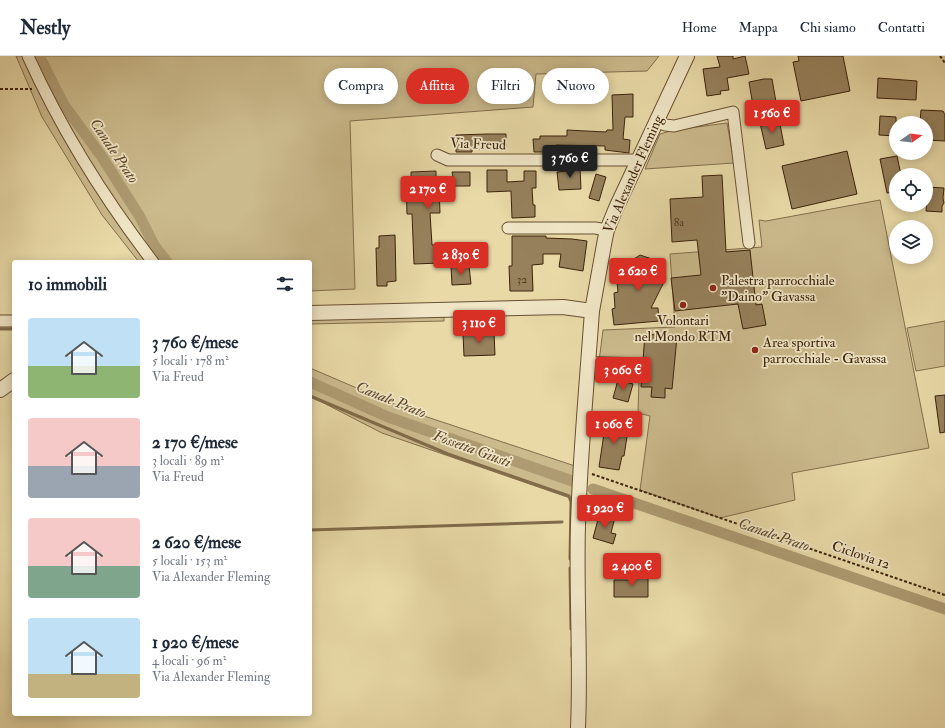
<!DOCTYPE html>
<html lang="it">
<head>
<meta charset="utf-8">
<style>
  body { margin:0; font-family:"IM FELL Double Pica",serif; background:#f2f2f3; color:#1f2937; height:100vh; display:flex; flex-direction:column; font-size:15px; white-space:nowrap }
  * { box-sizing:border-box; margin:0 }
  p { font-size:13px; color:#747a83 }
  .icon { flex:none; width:22px; height:22px; fill:none; stroke:currentColor; stroke-width:2; stroke-linecap:round; stroke-linejoin:round }
  .map { position:relative; flex:1; overflow:hidden }
  .panel { position:absolute; left:12px; top:204px; width:300px; height:456px; display:flex; flex-direction:column; background:#fff; border-radius:4px; box-shadow:0 2px 10px #0003 }
  .panel>* { flex:none }
  .guide { position:absolute; left:324px; top:12px; width:380px; height:36px; display:flex; gap:8px }
  .needle { width:26px; rotate:76deg }
  .fabs { position:absolute; left:889px; top:60px; display:grid; gap:8px }
  .fabs a { display:grid; place-items:center; width:44px; height:44px; border-radius:50%; background:#fff; box-shadow:0 2px 10px #0003; font-size:20px }
  .price { position:absolute; translate:-50% -34px; padding:0 9px; border-radius:4px; background:#d93025; color:#fff; font-size:13px; line-height:26px; filter:drop-shadow(0 1px 2px #0008) }
  .price::after { content:''; position:absolute; left:50%; top:24px; width:12px; height:9px; margin-left:-6px; background:inherit; clip-path:polygon(0 0,100% 0,50% 100%) }
  .price.on { background:#222; color:#fff }
  ul { padding:0; list-style:none }
  li { display:flex; align-items:center; gap:12px; height:100px; padding:0 16px }
  li span { display:grid; place-items:center; flex:none; width:112px; height:80px; border-radius:4px; color:#555 }
  li>.icon { margin-inline-start:auto }
  span .icon { width:48px; height:48px; fill:#fffc; stroke-width:1 }
  li b { font-size:17px }
  h2 { display:flex; justify-content:space-between; align-items:center; height:48px; padding:0 16px; font-size:17px }
  .tag { padding:0 14px; border-radius:18px; background:#fff; box-shadow:0 2px 10px #0003; font-size:14px; line-height:36px }
  .tag.on { background:#d93025; color:#fff }
  header { display:flex; align-items:center; gap:24px; box-sizing:border-box; height:56px; padding:0 20px; background:#fff; border-bottom:1px solid #e0e1e3 }
  header strong { font-size:19px }
  nav { display:flex; gap:22px; margin-inline-start:auto; font-size:14px }
  .map>svg:first-child { display:block }
</style>
</head>
<body>
<header>
<strong>Nestly</strong>
<nav><a>Home</a><a>Mappa</a><a>Chi siamo</a><a>Contatti</a></nav>
</header>
<div class="map">
<svg width="945" height="672" viewBox="0 0 945 672">
  <rect width="100%" height="100%" fill="#e8d9a7"/>
  <filter id="stains"><feTurbulence type="fractalNoise" baseFrequency=".005" numOctaves="4"/><feColorMatrix values="0 0 0 0 .2 0 0 0 0 .09 0 0 0 0 .02 0 0 0 .5 -.17"/></filter>
  <radialGradient id="worn" r=".72"><stop offset=".6" stop-color="#630" stop-opacity="0"/><stop offset="1" stop-color="#630" stop-opacity=".3"/></radialGradient>
  <path fill="#cbba8c" stroke="#846e4c" d="M16,0h643l-12,15 -111,3 -3,33 -183,14 5,168 -45,2v-29h-171l-37,-47 -60,-98z
    M727,67l7,40 -89,6 15,-35 14,-4z
    M880,144l49,248 -137,25 3,27 -75,18 -80,-28 10,-74 -12,-3 1,-35 -41,-9 5,-39 72,-3 -5,-73 92,-7 -3,-27 7,1z
    M444,258v7l-134,3v-6z
    M945,265v45l-29,5 -9,-43z
    M310,312l105,45 160,53 -2,33 -191,-66 -72,-37z"/>
  <g fill="none" stroke-linecap="round" stroke-linejoin="round">
    <path stroke="#816b49" stroke-width="3" d="M0,273h14
      M310,340l138,58 121,42 2,6 -1,57
      M310,474l252,-8
      M570,512l1,61
      M572,592v8"/>
    <path stroke="#ae9b72" stroke-width="11" d="M39,0l25,49 38,52 38,60 14,28 13,17
      M310,326l78,35 187,65
      M593,433l352,120"/>
  </g>
  <path fill="#96815c" stroke="#3d220b" d="M717,0h16v3l12,-3 4,18 -22,4 2,12 -9,1 1,3 -14,2 -4,-27 17,-2z
    M798,0h45l7,35 -49,10 -8,-39 6,-1z
    M878,22l39,3 -1,19 -39,-2z
    M764,23h8l4,23 -23,4 -4,-24z
    M633,38v23h-8l-2,22 7,1 -1,13 -24,-3v-4l-49,-1v7h-22l-1,-13h7v-3h27v-6l39,2 1,-2h6l-1,-35z
    M921,54l22,1 2,4v26l-19,-1v-17h-6z
    M880,60l16,1v19l-17,-1z
    M779,63l5,26 -18,4 -6,-26z
    M487,78h19v15h-34v3h-16v-17z
    M847,95l10,43 -65,15 -10,-43z
    M897,100l4,19h-5v17l-9,1 -7,-34z
    M567,112h13l1,21 -22,1 -2,-18 10,-1z
    M487,114h20v12l17,-1v-10h12v17h-4l1,17h2v12l-23,1 -1,-27 -24,1z
    M436,115v6h17l-1,-5h18v14h-31l1,27h-10l2,32h7l1,18 -26,1 -2,-50h-5l-1,-35h5v-7z
    M596,118l10,3 -7,24 -10,-3z
    M722,119l4,77 24,-2 6,55 6,-1 4,21 -23,4 -5,-25 -63,7 -4,-33 30,-3 -4,-35 -25,2 -2,-43 33,-2 -1,-21z
    M928,131l16,1 -1,10 1,5 -2,3v6l-16,-1z
    M395,179l1,46 -9,1v4h-10l-1,-38h3v-12z
    M512,180h34v2l26,1 15,2 -4,30 -24,-4 2,-13h-18v10l-11,1 1,26h-23l-1,-25h3z
    M640,199l12,4h10l1,20 3,-1 -15,30h7l1,13 -45,4 -2,-16 3,-1 -1,-15 4,-1 -2,-21h2v-2l13,-2 3,-8z
    M469,210l2,18 -19,1 -1,-18z
    M494,277l1,22 -31,1 -1,-22z
    M645,278l32,3 -5,52 -7,-1v10l-14,-1 1,-10h-11z
    M618,324l15,4 -5,18 -15,-4z
    M945,339v37l-5,1 -5,-37z
    M606,364l23,4 -5,32h-2l-3,14 -20,-3z
    M600,456l15,5 -4,16 5,1 -3,10 -20,-6z
    M634,519l14,1v21h-34v-17h20z"/>
  <g fill="none" stroke-linecap="round" stroke-linejoin="round">
    <defs>
      <path id="service" d="M589,304l38,1"/>
      <path id="minor" d="M28,0c33,73 76,142 125,206
        M656,65l9,4 9,1 59,-14 16,131
        M437,99l11,5h191
        M508,172h87l12,2
        M0,265h14"/>
      <path id="tertiary" d="M310,257l253,-6 29,4
        M0,334l14,-10
        M578,672c3,-68 -2,-135 0,-203 2,-71 9,-143 14,-214l13,-72 2,-9 9,-22 71,-152"/>
    </defs>
    <use href="#service" stroke="#685032" stroke-width="8"/>
    <use href="#minor" stroke="#685032" stroke-width="13"/>
    <use href="#tertiary" stroke="#685032" stroke-width="16"/>
    <path stroke="#3d220b" stroke-width="2" stroke-dasharray="3 2" stroke-linecap="butt" d="M940,0l5,7
      M0,33h32
      M592,418l353,121"/>
    <use href="#service" stroke="#f0e6c6" stroke-width="5.5"/>
    <use href="#minor" stroke="#f0e6c6" stroke-width="11"/>
    <use href="#tertiary" stroke="#f0e6c6" stroke-width="14"/>
  </g>
  <g fill="#8f2418" stroke="#f0e6c6" stroke-width="1.5">
    <circle cx="713" cy="232" r="4"/>
    <circle cx="683" cy="249" r="4"/>
    <circle cx="755" cy="294" r="4"/>
  </g>
  <g text-anchor="middle" dominant-baseline="central" stroke-width="3.5" stroke-linejoin="round" paint-order="stroke">
    <g font-size="12" fill="#533a1f">
      <text x="679" y="166">8a</text>
      <text x="522" y="223">32</text>
    </g>
    <g font-size="14" fill="#3d220b" stroke="#f0e6c6">
      <text transform="translate(478 88) rotate(2)">Via Freud</text>
      <text transform="translate(633 118) rotate(-66)">Via Alexander Fleming</text>
      <text transform="translate(861 499) rotate(19)">Ciclovia 12</text>
    </g>
    <g font-size="14" fill="#3d220b" stroke="#f0e6c6" text-anchor="start">
      <text x="721" y="224">Palestra parrocchiale<tspan x="721" dy="16">"Daino" Gavassa</tspan></text>
      <text x="683" y="264" text-anchor="middle">Volontari<tspan x="683" dy="16">nel Mondo RTM</tspan></text>
      <text x="763" y="286">Area sportiva<tspan x="763" dy="16">parrocchiale - Gavassa</tspan></text>
    </g>
    <g font-size="15" font-style="italic" fill="#5f462a" stroke="#f0e6c6">
      <text transform="translate(114 95) rotate(56)">Canale Prato</text>
      <text transform="translate(391 344) rotate(22)">Canale Prato</text>
      <text transform="translate(472 393) rotate(20)">Fossetta Giusti</text>
      <text transform="translate(774 479) rotate(19)">Canale Prato</text>
    </g>
  </g>
  <rect width="100%" height="100%" filter="url(#stains)"/>
  <rect width="100%" height="100%" fill="url(#worn)"/>
</svg>
<div class="fabs">
<a><svg class="needle" viewBox="-14 -14 28 28"><path d="M0-13l5 13h-10z" fill="#e53935"/><path d="M0 13l5-13h-10z" fill="#747a83"/></svg></a>
<a><svg class="icon" aria-label="locate" viewBox="0 0 24 24"><circle cx="12" cy="12" r="6"/><path d="M12 2v4M12 18v4M2 12h4M18 12h4"/></svg></a>
<a><svg class="icon" aria-label="layers" viewBox="0 0 24 24"><path d="M12 4l9 5-9 5-9-5zM3 14l9 5 9-5"/></svg></a>
</div>
<b class="price" style="left:772px;top:78px">1 560 €</b>
<b class="price on" style="left:570px;top:123px">3 760 €</b>
<b class="price" style="left:428px;top:154px">2 170 €</b>
<b class="price" style="left:461px;top:220px">2 830 €</b>
<b class="price" style="left:638px;top:236px">2 620 €</b>
<b class="price" style="left:479px;top:288px">3 110 €</b>
<b class="price" style="left:623px;top:335px">3 060 €</b>
<b class="price" style="left:614px;top:389px">1 060 €</b>
<b class="price" style="left:605px;top:473px">1 920 €</b>
<b class="price" style="left:632px;top:531px">2 400 €</b>
<div class="guide">
<a class="tag">Compra</a>
<a class="tag on">Affitta</a>
<a class="tag">Filtri</a>
<a class="tag">Nuovo</a>
</div>
<section class="panel">
<h2>10 immobili<svg class="icon" aria-label="filters" viewBox="0 0 24 24"><path d="M4 7h16M4 17h16"/><circle cx="9" cy="7" r="2"/><circle cx="15" cy="17" r="2"/></svg></h2>
<ul>
<li><span style="background:linear-gradient(#bfe0f5 60%,#8fb573 0)"><svg class="icon" aria-label="home" viewBox="0 0 24 24"><path d="M3 11l9-7 9 7M6 9v11h12V9"/></svg></span><div><b>3 760 €/mese</b><p>5 locali · 178 m²</p><p>Via Freud</p></div></li>
<li><span style="background:linear-gradient(#f6c9c9 60%,#9aa5b1 0)"><svg class="icon" aria-label="home" viewBox="0 0 24 24"><path d="M3 11l9-7 9 7M6 9v11h12V9"/></svg></span><div><b>2 170 €/mese</b><p>3 locali · 89 m²</p><p>Via Freud</p></div></li>
<li><span style="background:linear-gradient(#f6c9c9 60%,#7fa58c 0)"><svg class="icon" aria-label="home" viewBox="0 0 24 24"><path d="M3 11l9-7 9 7M6 9v11h12V9"/></svg></span><div><b>2 620 €/mese</b><p>5 locali · 153 m²</p><p>Via Alexander Fleming</p></div></li>
<li><span style="background:linear-gradient(#bfe0f5 70%,#c2b280 0)"><svg class="icon" aria-label="home" viewBox="0 0 24 24"><path d="M3 11l9-7 9 7M6 9v11h12V9"/></svg></span><div><b>1 920 €/mese</b><p>4 locali · 96 m²</p><p>Via Alexander Fleming</p></div></li>
</ul>
</section>
</div>
</body>
</html>
